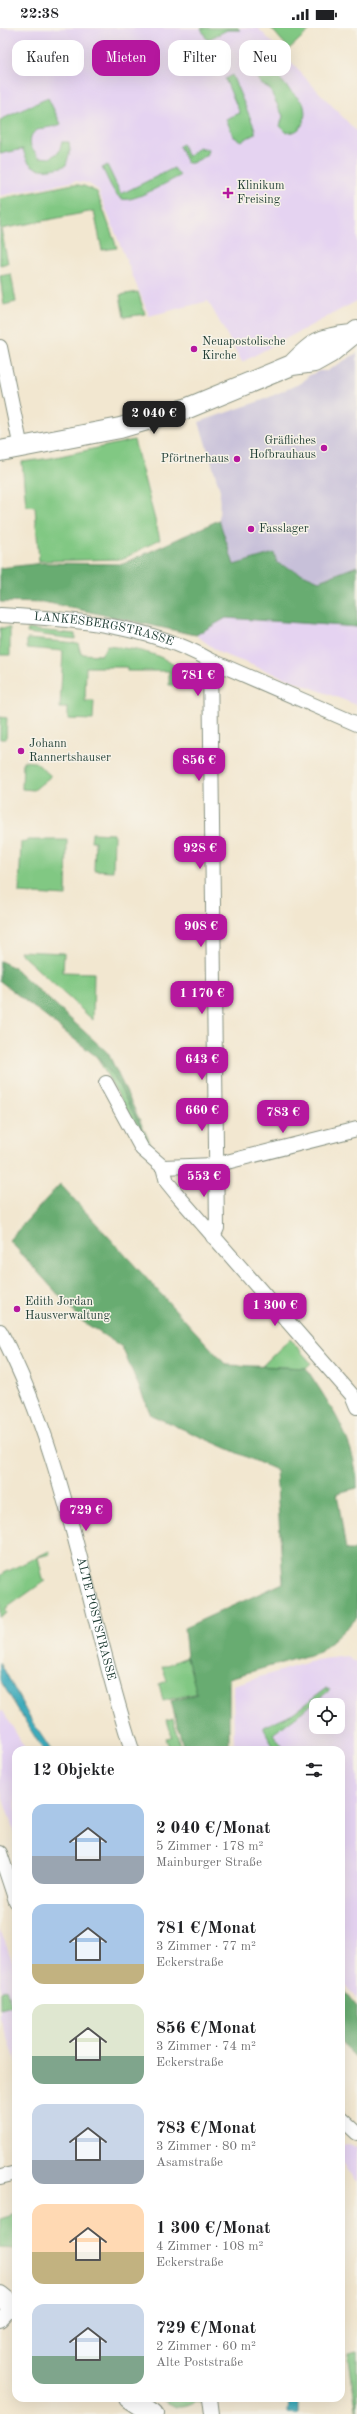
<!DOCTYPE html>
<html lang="de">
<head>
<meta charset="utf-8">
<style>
  body { margin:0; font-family:"Old Standard TT",serif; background:#f6f6f6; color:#202124; height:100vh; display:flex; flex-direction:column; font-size:15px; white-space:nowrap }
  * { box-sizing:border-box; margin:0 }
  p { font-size:13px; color:#757577 }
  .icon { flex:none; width:22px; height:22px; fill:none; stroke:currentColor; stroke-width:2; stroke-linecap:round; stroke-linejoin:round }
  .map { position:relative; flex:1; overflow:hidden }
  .details { position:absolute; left:12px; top:1718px; width:333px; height:656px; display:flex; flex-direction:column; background:#fff; border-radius:12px; box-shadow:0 4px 16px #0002 }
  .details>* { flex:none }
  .top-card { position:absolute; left:12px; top:12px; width:333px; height:36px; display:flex; gap:8px }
  .controls { position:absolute; left:309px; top:1670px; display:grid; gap:8px }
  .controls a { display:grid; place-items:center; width:36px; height:36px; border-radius:8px; background:#fff; box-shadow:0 4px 16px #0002; font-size:20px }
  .price { position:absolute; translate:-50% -34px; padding:0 9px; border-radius:8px; background:#b5179e; color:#fff; font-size:13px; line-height:26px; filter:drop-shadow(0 1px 2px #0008) }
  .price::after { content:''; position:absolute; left:50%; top:24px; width:12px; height:9px; margin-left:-6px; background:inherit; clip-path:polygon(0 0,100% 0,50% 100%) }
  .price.on { background:#222; color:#fff }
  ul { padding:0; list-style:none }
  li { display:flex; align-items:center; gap:12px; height:100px; padding:0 20px }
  li span { display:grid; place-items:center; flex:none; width:112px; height:80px; border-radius:12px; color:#555 }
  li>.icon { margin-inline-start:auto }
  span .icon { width:48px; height:48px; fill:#fffc; stroke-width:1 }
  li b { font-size:17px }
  h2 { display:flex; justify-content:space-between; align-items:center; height:48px; padding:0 20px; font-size:17px }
  .chip { padding:0 14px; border-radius:12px; background:#fff; box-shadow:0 4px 16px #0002; font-size:14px; line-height:36px }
  .chip.on { background:#b5179e; color:#fff }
  .status { display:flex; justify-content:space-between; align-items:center; height:28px; padding:0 20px; background:#fff; direction:ltr }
  .status svg { height:11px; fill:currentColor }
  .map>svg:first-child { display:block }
</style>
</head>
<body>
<div class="status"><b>22:38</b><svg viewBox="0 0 49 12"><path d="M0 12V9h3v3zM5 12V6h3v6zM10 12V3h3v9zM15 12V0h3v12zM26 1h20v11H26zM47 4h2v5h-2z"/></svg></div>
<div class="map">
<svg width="357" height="2386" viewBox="0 0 357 2386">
  <rect width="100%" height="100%" fill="#f7f3e8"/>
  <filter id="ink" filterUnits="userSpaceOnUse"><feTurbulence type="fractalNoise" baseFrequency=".025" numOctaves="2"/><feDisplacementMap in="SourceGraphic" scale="8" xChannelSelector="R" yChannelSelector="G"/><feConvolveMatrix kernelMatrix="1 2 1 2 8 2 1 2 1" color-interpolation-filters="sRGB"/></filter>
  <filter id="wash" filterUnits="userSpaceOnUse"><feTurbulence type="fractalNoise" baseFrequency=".012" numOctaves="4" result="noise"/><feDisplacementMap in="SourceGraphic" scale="16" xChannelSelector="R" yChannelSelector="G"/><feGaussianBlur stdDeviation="0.9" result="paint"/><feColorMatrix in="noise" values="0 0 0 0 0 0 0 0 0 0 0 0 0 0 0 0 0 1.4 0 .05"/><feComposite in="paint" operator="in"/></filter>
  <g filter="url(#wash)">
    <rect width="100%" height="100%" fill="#f2e7d0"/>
    <path fill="#e5d3f1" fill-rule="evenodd" d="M0,0h258l99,104v169l-115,61 -34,-61 -59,15 -51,-126 -10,-7 -13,-2 -75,15z
      M226,590l131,8v79l-137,-52 -24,-18z
      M346,1628l11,7v337l-16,-21v-229h-105l-2,-5 -1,-60 83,-25zM316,1677h22v22h-22z
      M3,1683l23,39h-10v88l-16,-48v-78z
      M0,1901l16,42v92l-16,-45z
      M347,2117l10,2v37l-16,-24v-14z"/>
    <path fill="#c7c0d9" d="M357,325v213l-38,15 -42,-18 -3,-10 -40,12 -15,-45 1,-30 -21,-68 64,-22 38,-17 7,-7 11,-5h8z"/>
    <path fill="#81c883" stroke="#50825c" d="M201,0h37l2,2h-13l-20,10z
      M271,0h41l-23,21z
      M255,22l32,37 16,16c5,13 0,32 -17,29l-6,-6 3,-10 -14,-28 -9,-5 -10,-18z
      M232,47l23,54v5l-14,7 -7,-4 -8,-18 14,-6 -15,-34z
      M48,70l13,26c-11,6 -35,0 -30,23l8,10 11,1 9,-6 3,-10h7l1,9 -4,14c-5,3 -10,3 -16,4 -16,2 -23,-5 -27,-20l-23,5v-34z
      M182,116l6,13 11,-10 9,3 -2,6 -14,7h-5l-8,-17z
      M107,137l14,29 53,-26 6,8c-11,5 -47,27 -58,23 -9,-4 -15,-23 -20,-31z
      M73,156l11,2 13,6 20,56 -15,2 -8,-39 -93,18 7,34 -8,2v-66z
      M11,246l5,28 -12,3 -4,-29z
      M138,264l7,22 -21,3 -4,-22z
      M134,412l26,99 -37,20 -84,2 -4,-54 -9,-1 -4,-44 29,-4z
      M0,600h10v27h-10z
      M28,601l47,5v5l-48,-6z
      M27,611l51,4 3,11 20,1 6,-9c34,4 65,7 85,39h-23v-14h-42v-4h-41l-1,34h9l-1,19 -25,-1v-11h-8l3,-57 -36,-3z
      M0,689l7,1 -1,21h-6z
      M23,733l12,1 16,14 -17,14 -12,-1z
      M92,805l22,1 -1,37 -19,-1 1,-29h-4z
      M26,812h41l-1,56 -47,-3 2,-51h5z
      M20,923l44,2 -1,19 31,1 -1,47 -71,-65z
      M97,1029l18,21 29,56 3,2 5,12 -6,-4z
      M290,1311l21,24 -5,5 -44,-2z
      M49,1523l1,3 -12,3 5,22 3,1 -41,29 2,4 -7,5v-43z
      M187,1629l10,36 -34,8 -4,-17 8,-3 -5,-14z
      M326,1660l4,2 -57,44 12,16h-10l-12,-23 30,-14z
      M173,1690l8,32h-11l-4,-12 6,-1 -5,-17z
      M6,1961l6,17 -12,3v-18z
      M16,2186v35l-16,-1v-29z
      M357,2323v63l-9,-61z
      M158,2370h41l2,5 -5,-1c-16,9 -22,5 -38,-4z"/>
    <path fill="#68ac71" stroke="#447452" d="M219,492l15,45 40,-12 3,10 42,18 38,-15v61l-131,-9 -30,17 -147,-32 -49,-1v-34l43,-5 80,1z
      M0,933l13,6 95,86 39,83 -3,-2 -29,-56 -18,-21 -97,-76z
      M60,1156l166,181 80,3c24,37 51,74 51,120l-20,5 9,57h11v68l-37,34 -91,26v66l2,6h-47l-13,-49 26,-7 -10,-37 -3,-29 99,-45 -7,-113 -125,-55 -29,-68 -40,-26 -73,-81z
      M341,1958l16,21v52l-16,-17z"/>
    <path fill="#3dabbb" stroke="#2e7478" d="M0,1634l31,58 20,30h-8l-43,-70z
      M289,2370h10v16h-11z"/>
  </g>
  <g filter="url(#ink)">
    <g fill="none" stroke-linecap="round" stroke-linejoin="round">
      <defs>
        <g id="minor">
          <path d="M0,319l21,101"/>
          <path id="s1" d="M0,587c72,4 146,9 210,45l147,64"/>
          <path d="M210,632l7,568 -4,9"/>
          <path d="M106,1055l36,66 21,18 4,15 13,16 172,197 5,12"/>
          <path d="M163,1139l52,-2 142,-36"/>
          <path id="s2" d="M0,1303c68,127 87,282 132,419"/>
          <path d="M0,1825l16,48"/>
          <path d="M341,2090l16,15"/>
          <path d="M0,2149l16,-4"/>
          <path d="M0,2292l13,-14"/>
          <path d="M210,2370l2,16"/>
        </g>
        <path id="secondary" d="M292,337c21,-22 28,-27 59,-30
          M0,423l120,-23 68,-20 104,-43 22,-3 16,-9 27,-22
          M0,2268l16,13
          M129,2370l24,16"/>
      </defs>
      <use href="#minor" stroke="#889282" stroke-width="16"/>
      <use href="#secondary" stroke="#889282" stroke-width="22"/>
      <use href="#minor" stroke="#fff" stroke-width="14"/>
      <use href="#secondary" stroke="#fff" stroke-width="20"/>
    </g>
  </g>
  <g fill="#b5179e" stroke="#f7f3e8" stroke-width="1.5">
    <path d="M226 159h4v4h4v4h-4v4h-4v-4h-4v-4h4z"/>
    <circle cx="194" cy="321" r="4"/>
    <circle cx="324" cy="420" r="4"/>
    <circle cx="237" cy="431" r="4"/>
    <circle cx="251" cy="501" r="4"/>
    <circle cx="21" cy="723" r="4"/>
    <circle cx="17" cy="1281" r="4"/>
  </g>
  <g text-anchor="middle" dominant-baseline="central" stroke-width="3" stroke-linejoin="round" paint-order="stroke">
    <g font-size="12" fill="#1f3d34" stroke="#f7f3e8" text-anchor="start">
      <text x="237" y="158">Klinikum<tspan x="237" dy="14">Freising</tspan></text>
      <text x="202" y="314">Neuapostolische<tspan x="202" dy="14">Kirche</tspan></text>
      <text x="316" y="413" text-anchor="end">Gräfliches<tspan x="316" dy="14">Hofbrauhaus</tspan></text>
      <text x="229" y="431" text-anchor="end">Pförtnerhaus</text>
      <text x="259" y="501">Fasslager</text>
      <text x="29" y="716">Johann<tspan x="29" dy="14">Rannertshauser</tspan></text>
      <text x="25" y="1274">Edith Jordan<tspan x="25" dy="14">Hausverwaltung</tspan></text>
    </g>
    <g font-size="12" fill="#1f3d34" stroke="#f7f3e8">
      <text stroke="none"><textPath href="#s1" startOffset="105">LANKESBERGSTRASSE</textPath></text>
      <text stroke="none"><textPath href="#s2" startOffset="304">ALTE POSTSTRASSE</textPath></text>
    </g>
  </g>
</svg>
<div class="controls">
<a><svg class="icon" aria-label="locate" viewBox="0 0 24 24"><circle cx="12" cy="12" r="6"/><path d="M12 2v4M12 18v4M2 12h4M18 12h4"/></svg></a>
</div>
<b class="price on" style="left:154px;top:407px">2 040 €</b>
<b class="price" style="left:198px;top:669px">781 €</b>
<b class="price" style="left:199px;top:754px">856 €</b>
<b class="price" style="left:200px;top:842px">928 €</b>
<b class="price" style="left:201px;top:920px">908 €</b>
<b class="price" style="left:202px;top:987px">1 170 €</b>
<b class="price" style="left:202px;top:1053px">643 €</b>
<b class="price" style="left:202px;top:1104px">660 €</b>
<b class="price" style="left:283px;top:1106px">783 €</b>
<b class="price" style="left:204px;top:1170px">553 €</b>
<b class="price" style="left:275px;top:1299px">1 300 €</b>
<b class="price" style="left:86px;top:1504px">729 €</b>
<div class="top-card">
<a class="chip">Kaufen</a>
<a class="chip on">Mieten</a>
<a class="chip">Filter</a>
<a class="chip">Neu</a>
</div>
<section class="details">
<h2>12 Objekte<svg class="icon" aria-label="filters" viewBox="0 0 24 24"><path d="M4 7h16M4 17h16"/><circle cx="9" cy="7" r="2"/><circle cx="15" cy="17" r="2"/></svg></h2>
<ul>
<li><span style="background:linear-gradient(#a9c7e8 65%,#9aa5b1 0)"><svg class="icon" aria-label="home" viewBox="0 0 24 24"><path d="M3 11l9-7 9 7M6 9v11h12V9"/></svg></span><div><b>2 040 €/Monat</b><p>5 Zimmer · 178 m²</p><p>Mainburger Straße</p></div></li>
<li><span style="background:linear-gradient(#a9c7e8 75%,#c2b280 0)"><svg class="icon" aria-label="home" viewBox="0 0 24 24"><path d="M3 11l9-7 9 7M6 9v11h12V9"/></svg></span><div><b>781 €/Monat</b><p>3 Zimmer · 77 m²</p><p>Eckerstraße</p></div></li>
<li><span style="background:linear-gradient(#dfe7d0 65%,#7fa58c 0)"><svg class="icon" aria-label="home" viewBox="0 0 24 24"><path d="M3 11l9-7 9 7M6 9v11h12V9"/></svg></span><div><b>856 €/Monat</b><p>3 Zimmer · 74 m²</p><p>Eckerstraße</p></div></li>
<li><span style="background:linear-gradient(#c9d6e8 70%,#9aa5b1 0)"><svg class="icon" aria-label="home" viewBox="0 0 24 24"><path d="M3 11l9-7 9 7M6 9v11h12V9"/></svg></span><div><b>783 €/Monat</b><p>3 Zimmer · 80 m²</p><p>Asamstraße</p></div></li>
<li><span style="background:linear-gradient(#ffd9b3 60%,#c2b280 0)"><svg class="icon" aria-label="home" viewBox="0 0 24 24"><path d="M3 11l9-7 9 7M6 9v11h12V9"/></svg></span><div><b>1 300 €/Monat</b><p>4 Zimmer · 108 m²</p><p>Eckerstraße</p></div></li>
<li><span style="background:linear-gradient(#c9d6e8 65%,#7fa58c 0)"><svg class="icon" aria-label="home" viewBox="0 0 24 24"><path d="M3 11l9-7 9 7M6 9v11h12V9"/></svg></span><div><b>729 €/Monat</b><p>2 Zimmer · 60 m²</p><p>Alte Poststraße</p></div></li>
</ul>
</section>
</div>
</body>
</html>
